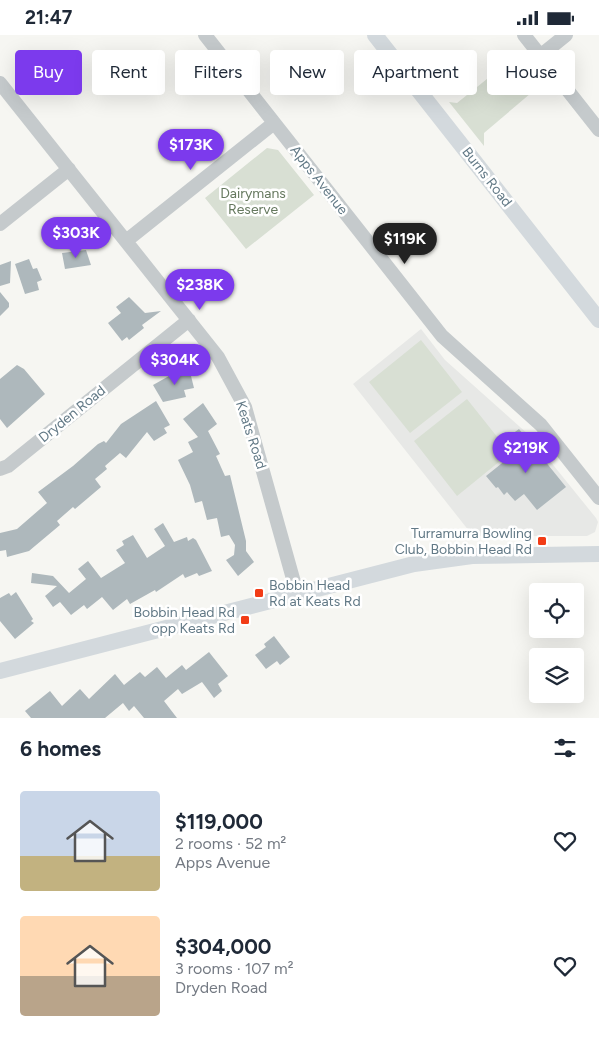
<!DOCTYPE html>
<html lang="en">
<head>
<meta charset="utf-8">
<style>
  body { margin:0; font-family:Figtree,sans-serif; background:#f6f6f7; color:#1f2937; height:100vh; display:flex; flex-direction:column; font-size:19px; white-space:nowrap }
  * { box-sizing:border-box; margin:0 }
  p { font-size:16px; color:#747a83 }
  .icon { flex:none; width:28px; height:28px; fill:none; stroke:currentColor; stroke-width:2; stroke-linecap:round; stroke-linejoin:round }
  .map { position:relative; height:683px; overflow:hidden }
  .drawer { display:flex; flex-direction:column; background:#fff; flex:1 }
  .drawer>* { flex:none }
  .top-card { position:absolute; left:15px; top:15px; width:570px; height:45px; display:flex; gap:10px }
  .fabs { position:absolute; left:529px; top:548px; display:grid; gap:10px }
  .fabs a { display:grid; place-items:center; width:55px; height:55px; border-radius:5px; background:#fff; box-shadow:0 5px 20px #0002; font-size:25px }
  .price { position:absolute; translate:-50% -42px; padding:0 11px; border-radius:18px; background:#7c3aed; color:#fff; font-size:16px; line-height:32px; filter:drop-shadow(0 1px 2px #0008) }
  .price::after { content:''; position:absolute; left:50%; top:30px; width:15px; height:11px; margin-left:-8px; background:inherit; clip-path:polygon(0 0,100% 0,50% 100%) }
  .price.current { background:#222; color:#fff }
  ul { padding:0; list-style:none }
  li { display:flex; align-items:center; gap:15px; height:125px; padding:0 20px }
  li span { display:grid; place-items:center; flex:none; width:140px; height:100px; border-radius:5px; color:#555 }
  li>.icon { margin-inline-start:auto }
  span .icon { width:60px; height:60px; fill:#fffc; stroke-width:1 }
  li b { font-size:21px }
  h2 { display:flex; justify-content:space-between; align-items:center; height:60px; padding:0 20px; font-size:21px }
  .tag { padding:0 18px; border-radius:5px; background:#fff; box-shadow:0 5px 20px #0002; font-size:18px; line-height:45px }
  .tag.current { background:#7c3aed; color:#fff }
  .status { display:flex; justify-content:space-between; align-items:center; height:35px; padding:0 25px; background:#fff; direction:ltr }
  .status svg { height:14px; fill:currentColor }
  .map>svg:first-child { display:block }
</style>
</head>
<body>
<div class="status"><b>21:47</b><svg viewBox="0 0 49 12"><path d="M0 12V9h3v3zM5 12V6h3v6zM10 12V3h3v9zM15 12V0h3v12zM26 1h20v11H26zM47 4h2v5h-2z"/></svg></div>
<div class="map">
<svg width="599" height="683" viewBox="0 0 599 683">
  <rect width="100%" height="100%" fill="#f6f6f2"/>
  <path fill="#e7e8e6" d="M421,294l24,31 84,75 67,83 2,4 -3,10 -8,4h-114l-120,-152z"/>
  <path fill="#d8dfd3" d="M514,16l32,37h-9l-53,45v13l-35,-44 8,1 56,-45z
    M267,113l11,2 36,45 -68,54 -41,-51z
    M421,305l41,52 -52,41 -41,-51z
    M467,364l43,54 -53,43 -43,-55z"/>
  <path fill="#aeb8bc" d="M86,215l5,15 -26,4 -3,-16z
    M29,224l4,10 4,-1 5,12 -5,2 2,8 -14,4 -10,-30z
    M11,226l-1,22 -10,3v-21z
    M0,257l9,11v4l-9,9z
    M129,262l16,16 16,-2 -19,14 2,3 -15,12 -2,-3 -5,4 -14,-18 13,-10 -5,-6z
    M17,330l7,4 21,25 -38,34 -7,-9v-40z
    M189,333l5,20 -10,2 2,7 -23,5 -10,-17 16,-9 8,-2 -1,-3z
    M156,366l14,24 -6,3 3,5 -13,8 -7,-9 -21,26 -6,-5 -15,13 2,3 -12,10 6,8 -26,22 -2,-2 -16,14 3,4 -31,26 -22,6 -1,-7 -6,1v-18l17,-4 30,-26 -9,-11 35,-26 25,-22 6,-3 2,2 15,-19z
    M203,368l14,21 -9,7 12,23 -4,2 9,20 5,-1 16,66v10l8,11 -16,14 -12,-16 8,-5 1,-10 -6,-10 -8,2 -4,-19 -10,2 -5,-19 -7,2 -5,-18 -12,-25 15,-8 -5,-10 10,-5 -15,-18z
    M519,394l47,58 -29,23 -13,-16 -9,7 -8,-9 -3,3 -6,-8 -2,1 -10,-12 30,-24 -8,-10v-5z
    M163,488l11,19 13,-5 1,4 5,-3 3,2 16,31 -13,5 -2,-3 -12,5 -2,-4 -27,18 -1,-2 -25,14 -3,-5 -14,11 -11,-13 -15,12 -3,-4 -13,10 -11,-13 -7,5 -8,-11 12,-10 -26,-3 1,-10 21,3 16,17 17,-14 -8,-10 10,-8 13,17 24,-15 -9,-13 8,-5 -2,-4 11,-6 14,23 18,-12 -11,-17z
    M16,557l17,27 -2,2 3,2 -19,16 -15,-18v-23l9,-5 2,3z
    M274,601l16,21 -10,8 -3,-4 -11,8 -11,-14 11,-8 -2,-3z
    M209,617l19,24 -10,8 4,7 -8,7 -12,-16 -20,12 -4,-5 -14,12 13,17h-33l-10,-12 -5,5 -6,-8 -18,15h-74l-6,-7 25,-20 12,15 18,-17 9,10 26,-25 9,11 16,-13 5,5 12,-10 9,11 16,-13 4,5z"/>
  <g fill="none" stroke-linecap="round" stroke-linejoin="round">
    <path stroke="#c5cacc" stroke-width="14" d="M205,0l237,301 99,89 58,73
      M524,0l75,95
      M540,21l26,-21
      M0,48l218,274 27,50 52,186
      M0,189l69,-55
      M126,206l148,-118
      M0,434l8,-3 181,-146"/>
    <path stroke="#d3d9dd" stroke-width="16" d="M375,0l224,285
      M0,636l414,-107 58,-8 127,-2"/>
  </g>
  <g fill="#f23c16" stroke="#fff" stroke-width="2">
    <rect x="537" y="501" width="10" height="10" rx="2.5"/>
    <rect x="254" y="553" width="10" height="10" rx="2.5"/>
    <rect x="240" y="580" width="10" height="10" rx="2.5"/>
  </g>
  <g text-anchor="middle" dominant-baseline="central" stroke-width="5" stroke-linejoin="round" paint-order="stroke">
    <g font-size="14" fill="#627986" stroke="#fff">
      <text transform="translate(487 142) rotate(52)">Burns Road</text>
      <text transform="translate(319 145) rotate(52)">Apps Avenue</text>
      <text transform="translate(72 379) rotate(-39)">Dryden Road</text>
      <text transform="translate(251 400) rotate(72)">Keats Road</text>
    </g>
    <g font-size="14" fill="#65785e" stroke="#fff">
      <text x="253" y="158">Dairymans<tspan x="253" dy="16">Reserve</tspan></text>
    </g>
    <g font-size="14" fill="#627986" stroke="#fff" text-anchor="end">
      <text x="532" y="498">Turramurra Bowling<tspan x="532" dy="16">Club, Bobbin Head Rd</tspan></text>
      <text x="269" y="550" text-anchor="start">Bobbin Head<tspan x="269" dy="16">Rd at Keats Rd</tspan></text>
      <text x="235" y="577">Bobbin Head Rd<tspan x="235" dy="16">opp Keats Rd</tspan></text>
    </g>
  </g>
</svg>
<div class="fabs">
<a><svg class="icon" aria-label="locate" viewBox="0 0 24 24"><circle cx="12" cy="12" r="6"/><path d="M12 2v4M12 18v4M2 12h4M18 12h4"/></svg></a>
<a><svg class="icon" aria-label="layers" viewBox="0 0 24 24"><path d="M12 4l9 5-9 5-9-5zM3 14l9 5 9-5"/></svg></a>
</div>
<b class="price" style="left:191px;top:136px">$173K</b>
<b class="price" style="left:76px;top:224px">$303K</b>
<b class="price current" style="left:405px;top:230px">$119K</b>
<b class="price" style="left:200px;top:276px">$238K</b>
<b class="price" style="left:175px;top:351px">$304K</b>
<b class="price" style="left:526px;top:439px">$219K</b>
<div class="top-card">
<a class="tag current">Buy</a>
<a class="tag">Rent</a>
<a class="tag">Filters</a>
<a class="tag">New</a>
<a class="tag">Apartment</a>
<a class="tag">House</a>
</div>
</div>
<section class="drawer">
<h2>6 homes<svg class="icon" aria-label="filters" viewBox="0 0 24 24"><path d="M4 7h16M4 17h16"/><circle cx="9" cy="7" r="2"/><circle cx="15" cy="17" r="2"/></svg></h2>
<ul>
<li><span style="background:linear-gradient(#c9d6e8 65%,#c2b280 0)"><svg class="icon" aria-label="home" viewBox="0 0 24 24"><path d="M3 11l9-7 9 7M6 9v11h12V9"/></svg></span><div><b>$119,000</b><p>2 rooms · 52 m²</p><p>Apps Avenue</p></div><svg class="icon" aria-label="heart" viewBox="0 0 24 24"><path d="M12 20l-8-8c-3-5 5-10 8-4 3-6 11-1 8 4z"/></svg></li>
<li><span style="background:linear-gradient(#ffd9b3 60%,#b9a48a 0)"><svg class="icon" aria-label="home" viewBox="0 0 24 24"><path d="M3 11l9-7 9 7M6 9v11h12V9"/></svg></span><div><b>$304,000</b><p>3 rooms · 107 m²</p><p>Dryden Road</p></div><svg class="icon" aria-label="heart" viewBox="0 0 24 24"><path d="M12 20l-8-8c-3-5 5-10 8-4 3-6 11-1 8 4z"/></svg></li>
</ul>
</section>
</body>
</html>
